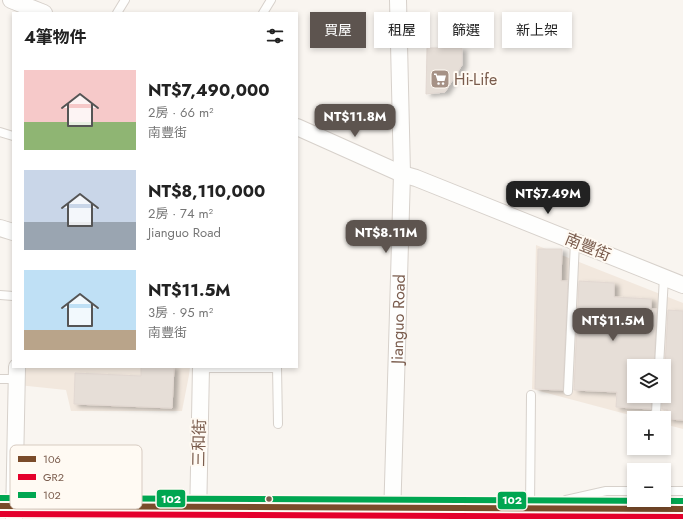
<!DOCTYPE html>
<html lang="zh-TW">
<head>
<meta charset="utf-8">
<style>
  body { margin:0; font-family:Jost,"Noto Sans TC",sans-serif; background:#f2f2f2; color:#222; height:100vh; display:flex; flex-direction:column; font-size:15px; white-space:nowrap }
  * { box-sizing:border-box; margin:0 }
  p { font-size:13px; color:#767676 }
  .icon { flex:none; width:22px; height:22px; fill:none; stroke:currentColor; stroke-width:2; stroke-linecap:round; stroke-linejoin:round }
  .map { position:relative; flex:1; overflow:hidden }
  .panel { position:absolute; left:12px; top:12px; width:286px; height:356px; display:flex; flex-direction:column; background:#fff; border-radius:0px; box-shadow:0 2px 6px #0003 }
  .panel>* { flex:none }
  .top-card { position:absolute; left:310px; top:12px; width:313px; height:36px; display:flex; gap:8px }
  .tools { position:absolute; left:627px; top:359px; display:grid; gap:8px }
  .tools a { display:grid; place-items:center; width:44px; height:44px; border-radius:0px; background:#fff; box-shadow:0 2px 6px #0003; font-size:20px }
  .price { position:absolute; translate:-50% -34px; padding:0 9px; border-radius:8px; background:#5d544f; color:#fff; font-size:13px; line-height:26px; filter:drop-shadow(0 1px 2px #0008) }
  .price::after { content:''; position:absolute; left:50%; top:24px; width:12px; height:9px; margin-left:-6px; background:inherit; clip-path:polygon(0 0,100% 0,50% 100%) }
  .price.on { background:#222; color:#fff }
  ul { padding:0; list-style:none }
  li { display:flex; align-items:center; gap:12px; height:100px; padding:0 12px }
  li span { display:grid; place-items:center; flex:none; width:112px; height:80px; border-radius:0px; color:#555 }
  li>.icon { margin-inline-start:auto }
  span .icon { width:48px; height:48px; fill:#fffc; stroke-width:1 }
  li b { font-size:17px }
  h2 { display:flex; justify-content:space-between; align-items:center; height:48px; padding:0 12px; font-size:17px }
  .tag { padding:0 14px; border-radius:0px; background:#fff; box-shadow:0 2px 6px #0003; font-size:14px; line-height:36px }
  .tag.on { background:#5d544f; color:#fff }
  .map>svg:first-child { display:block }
</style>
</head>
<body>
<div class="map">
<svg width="683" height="519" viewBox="0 0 683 519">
  <defs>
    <filter id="shadow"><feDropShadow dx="4.5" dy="2.5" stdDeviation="2" flood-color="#0004"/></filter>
  </defs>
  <rect width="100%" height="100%" fill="#f9f5f0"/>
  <path fill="#f2e8de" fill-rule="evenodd" d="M536,245l147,58v126l-19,-5v-6h-23l-109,-29zM634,366h30v30h-30z
    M19,367h171l-1,8 -7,36h-111l-5,-21 -48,-5z"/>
  <path fill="#e6ded7" stroke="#e2d8d2" filter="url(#shadow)" d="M427,48h35v17l-17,27 -19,2z
    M538,249h24l-1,32h7l-5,109 -28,-1z
    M579,281l35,2v14l37,2v10h6l-3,57h-20v31l17,-1v13l-35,-2 1,-15 -43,-2z
    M668,310l15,1v109l-15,-1v-9l-6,-1v-13h7l2,-30h-6z
    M141,367h33l-2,41 -98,-4 1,-31 66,3z"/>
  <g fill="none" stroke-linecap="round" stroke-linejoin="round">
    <defs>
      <path id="lane" d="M117,13l8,-13
        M263,13l8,-13
        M0,132l13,4
        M0,295l13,1
        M659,366l5,-89
        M277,367l1,57
        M201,368h76
        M0,379h17
        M568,391l7,-149
        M656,413l1,-17
        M664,491h19
        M566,500l40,-9h28
        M530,508l1,-113"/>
      <g id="street">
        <path d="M11,0l33,13"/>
        <path d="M297,127l105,47 14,4 267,107"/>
        <path d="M0,228l13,4"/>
        <path d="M14,519l3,-152"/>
        <path d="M198,519l3,-152"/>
        <path id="s1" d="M392,519l10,-345 -4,-174"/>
      </g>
      <path id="primary" d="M0,506l683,3"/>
    </defs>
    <use href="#lane" stroke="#d7d1cb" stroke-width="10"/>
    <use href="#street" stroke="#d7d1cb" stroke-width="18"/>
    <use href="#primary" stroke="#dad1cc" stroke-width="24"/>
    <use href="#lane" stroke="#fefefd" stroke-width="8"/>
    <use href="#street" stroke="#fefefd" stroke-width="16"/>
    <use href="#primary" stroke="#f3eee8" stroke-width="22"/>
    <defs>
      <path id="bus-1" d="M0,506l683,3"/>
      <path id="bus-2" d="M0,514l683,3"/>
      <path id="bus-3" d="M0,498l683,3"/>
    </defs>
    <use href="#bus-1" stroke="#fffaf3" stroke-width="9"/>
    <use href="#bus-2" stroke="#fffaf3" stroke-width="9"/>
    <use href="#bus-3" stroke="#fffaf3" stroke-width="9"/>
    <use href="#bus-1" stroke="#7a4b2a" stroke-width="6"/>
    <use href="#bus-2" stroke="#e4002b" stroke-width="6"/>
    <use href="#bus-3" stroke="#00a651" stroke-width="6"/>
  </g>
  <defs>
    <symbol id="supermarket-square" viewBox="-11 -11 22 22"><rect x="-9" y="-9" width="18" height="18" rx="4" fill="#a69286" stroke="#fffaf3"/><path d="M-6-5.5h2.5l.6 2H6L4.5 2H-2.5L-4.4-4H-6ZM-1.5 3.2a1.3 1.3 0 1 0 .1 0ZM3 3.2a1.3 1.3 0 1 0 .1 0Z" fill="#fff"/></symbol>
  </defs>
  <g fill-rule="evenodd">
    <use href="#supermarket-square" x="429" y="68" width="22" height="22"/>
  </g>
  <circle fill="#7a5c4d" stroke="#fffaf3" stroke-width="1.5" cx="269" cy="499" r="3.5"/>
  <g text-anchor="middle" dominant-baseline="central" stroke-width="4" stroke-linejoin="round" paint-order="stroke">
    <g font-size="16" fill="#7a5c4d" stroke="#fffaf3" text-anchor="start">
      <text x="454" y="79">Hi-Life</text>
    </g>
    <g font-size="16" fill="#7a5c4d" stroke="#fffaf3">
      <text transform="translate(588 247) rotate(22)">南豐街</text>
      <text stroke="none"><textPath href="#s1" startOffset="200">Jianguo Road</textPath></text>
      <text transform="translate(199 443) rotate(-89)">三和街</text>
    </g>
  </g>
  <rect x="10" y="445" width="132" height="64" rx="6" fill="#fffaf3" stroke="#d7cbc1" stroke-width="1"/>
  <rect x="18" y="456" width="18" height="6" fill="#7a4b2a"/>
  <rect x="18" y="474" width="18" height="6" fill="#e4002b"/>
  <rect x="18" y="492" width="18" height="6" fill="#00a651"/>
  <g font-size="11" fill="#7a5c4d">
    <text x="43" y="463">106</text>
    <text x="43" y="481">GR2</text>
    <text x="43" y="499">102</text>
  </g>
  <g stroke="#fffaf3" stroke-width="1.5">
    <rect x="156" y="489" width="30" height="19" rx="4" fill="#00a651"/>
    <rect x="497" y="491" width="30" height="19" rx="4" fill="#00a651"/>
  </g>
  <g font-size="11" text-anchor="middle" font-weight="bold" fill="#fff">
    <text x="171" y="503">102</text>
    <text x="512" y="504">102</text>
  </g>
</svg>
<div class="tools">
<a><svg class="icon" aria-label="layers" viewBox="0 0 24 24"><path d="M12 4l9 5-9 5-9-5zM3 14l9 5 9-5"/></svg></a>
<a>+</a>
<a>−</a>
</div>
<b class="price" style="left:355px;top:138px">NT$11.8M</b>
<b class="price on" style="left:548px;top:215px">NT$7.49M</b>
<b class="price" style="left:386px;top:254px">NT$8.11M</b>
<b class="price" style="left:613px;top:342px">NT$11.5M</b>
<div class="top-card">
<a class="tag on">買屋</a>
<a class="tag">租屋</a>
<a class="tag">篩選</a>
<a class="tag">新上架</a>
</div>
<section class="panel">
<h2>4筆物件<svg class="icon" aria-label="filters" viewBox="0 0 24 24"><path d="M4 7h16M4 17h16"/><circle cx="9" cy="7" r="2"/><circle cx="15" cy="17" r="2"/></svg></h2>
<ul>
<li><span style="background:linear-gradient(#f6c9c9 65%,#8fb573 0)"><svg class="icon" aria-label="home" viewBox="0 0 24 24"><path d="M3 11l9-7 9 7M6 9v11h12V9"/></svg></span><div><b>NT$7,490,000</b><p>2房 · 66 m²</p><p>南豐街</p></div></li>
<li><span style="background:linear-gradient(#c9d6e8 65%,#9aa5b1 0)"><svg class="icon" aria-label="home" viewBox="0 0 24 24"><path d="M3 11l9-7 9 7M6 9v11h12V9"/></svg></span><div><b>NT$8,110,000</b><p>2房 · 74 m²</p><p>Jianguo Road</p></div></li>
<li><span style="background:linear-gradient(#bfe0f5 75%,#b9a48a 0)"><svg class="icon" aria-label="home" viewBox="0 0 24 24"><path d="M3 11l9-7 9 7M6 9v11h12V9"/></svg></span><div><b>NT$11.5M</b><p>3房 · 95 m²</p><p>南豐街</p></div></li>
</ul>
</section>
</div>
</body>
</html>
